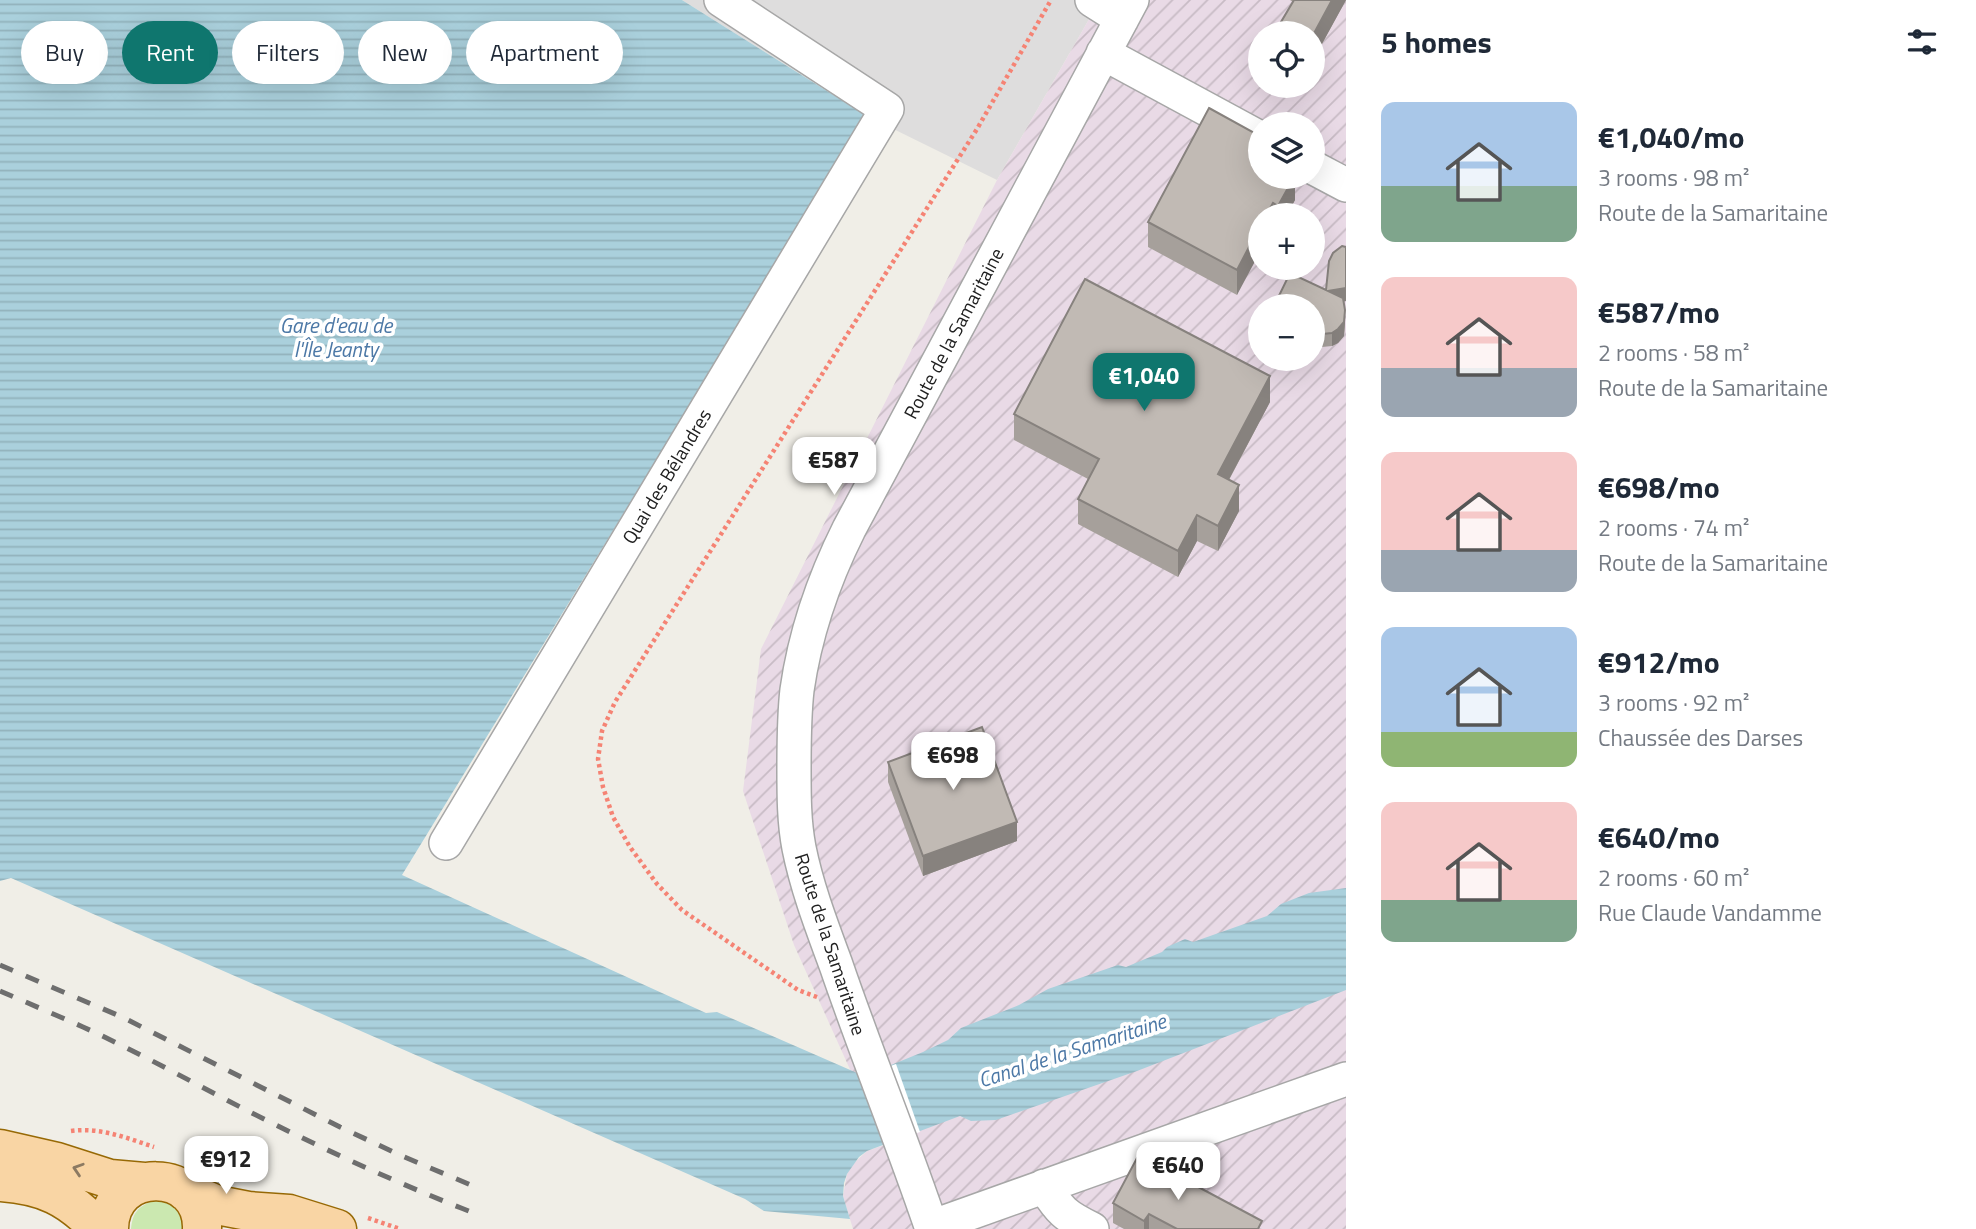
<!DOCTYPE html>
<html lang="en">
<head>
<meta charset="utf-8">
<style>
  body { margin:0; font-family:"Titillium Web",sans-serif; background:#f2f2f3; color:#1f2937; height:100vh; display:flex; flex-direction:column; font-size:26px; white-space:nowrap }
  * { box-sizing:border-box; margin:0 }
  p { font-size:23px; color:#747a83 }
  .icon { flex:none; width:38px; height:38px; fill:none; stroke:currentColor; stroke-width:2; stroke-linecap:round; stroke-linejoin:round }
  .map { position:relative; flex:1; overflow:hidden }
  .drawer { display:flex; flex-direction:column; background:#fff; width:630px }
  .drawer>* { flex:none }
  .top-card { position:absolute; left:21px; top:21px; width:665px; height:63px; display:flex; gap:14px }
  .fabs { position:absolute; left:1248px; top:21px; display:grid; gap:14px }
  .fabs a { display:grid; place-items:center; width:77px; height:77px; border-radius:50%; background:#fff; box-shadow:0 7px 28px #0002; font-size:35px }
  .price { position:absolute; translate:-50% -60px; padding:0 16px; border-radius:14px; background:#fff; color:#222; font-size:23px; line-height:46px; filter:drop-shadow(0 2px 4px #0008) }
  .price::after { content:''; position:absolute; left:50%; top:42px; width:21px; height:16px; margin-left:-10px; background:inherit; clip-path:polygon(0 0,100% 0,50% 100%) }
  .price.on { background:#0f766e; color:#fff }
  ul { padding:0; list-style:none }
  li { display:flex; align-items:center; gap:21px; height:175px; padding:0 35px }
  li span { display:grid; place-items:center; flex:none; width:196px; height:140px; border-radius:14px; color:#555 }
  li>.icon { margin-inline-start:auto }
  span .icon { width:84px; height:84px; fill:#fffc; stroke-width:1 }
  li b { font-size:30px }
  h2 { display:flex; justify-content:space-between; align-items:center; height:84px; padding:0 35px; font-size:30px }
  .chip { padding:0 24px; border-radius:32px; background:#fff; box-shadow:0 7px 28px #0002; font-size:24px; line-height:63px }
  .chip.on { background:#0f766e; color:#fff }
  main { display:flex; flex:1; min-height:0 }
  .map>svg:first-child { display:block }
</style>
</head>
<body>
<main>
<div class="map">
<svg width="1346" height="1229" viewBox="0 0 1346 1229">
  <defs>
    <pattern id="industrial-furrows" width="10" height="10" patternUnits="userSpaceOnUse" patternTransform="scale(1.75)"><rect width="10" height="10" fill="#e9dae6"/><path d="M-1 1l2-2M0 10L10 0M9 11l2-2" fill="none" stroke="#c8bbc5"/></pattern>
    <pattern id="water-rules" width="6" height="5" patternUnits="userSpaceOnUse" patternTransform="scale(1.75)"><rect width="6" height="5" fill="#aad0dc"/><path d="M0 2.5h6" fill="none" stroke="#92b2bc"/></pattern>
  </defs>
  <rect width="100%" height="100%" fill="#f0eee7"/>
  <path fill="#dedddd" d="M682,0h418l-103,180 -130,-64z"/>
  <path fill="url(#industrial-furrows)" fill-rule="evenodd" d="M1100,0h246v1229h-493l-10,-33 4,-22 5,-9 15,-14 17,-6 -90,-200 -51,-154 18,-142 236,-469zM1260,33h52v53h-52zM1260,124h52v53h-52zM1260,215h52v53h-52zM1260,306h52v53h-52z"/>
  <path fill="#cbe8b0" d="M153,1201c18,0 29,10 30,28h-52c1,-15 7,-23 22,-28z"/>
  <path fill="url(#water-rules)" d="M0,0h682l185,116 -465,759 304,138 11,-1 147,64 59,-24 25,-12 13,-12 58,-23 29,-16 70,-24 8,2 36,-15 5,-5 18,-8 8,3 74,-26 14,-12 28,-11 37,-5v102l-209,81 -141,49 -25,1 -11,-5 -93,35 -8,6 -12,17 -3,9 -1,13 7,23 -86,-8 -19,-12 -734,-321 -11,3z"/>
  <path fill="#fff" d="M896,1064l24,68 -32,11 -24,-67z"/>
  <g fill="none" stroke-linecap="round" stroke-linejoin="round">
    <defs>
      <path id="minor" d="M1092,0l30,19
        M1103,53l157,85
        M1312,167l34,18
        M446,843l441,-734 -166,-109
        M1044,1186c16,25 21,30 48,43
        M931,1227l415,-148
        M932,1229c-30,-89 -66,-176 -96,-264 -14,-38 -29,-77 -37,-117 -5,-26 -5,-52 -5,-79 0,-26 0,-53 3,-79 8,-56 27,-111 52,-161l283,-529"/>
      <path id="major" d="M0,1149l57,13 53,17 34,3
        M0,1182c44,3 69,15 99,47
        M185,1191l32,14 31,6 41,3 48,15
        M109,1229c0,-64 95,-63 93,0"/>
    </defs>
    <use href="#minor" stroke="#a7a7a7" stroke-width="36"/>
    <use href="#major" stroke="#976905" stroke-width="41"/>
    <path stroke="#f58374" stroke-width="4.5" stroke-dasharray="3.5 3.5" stroke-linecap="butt" d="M817,997l-19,-7 -116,-80 -25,-26 -27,-37 -17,-30 -10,-30 -5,-28 4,-28 13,-29 362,-573 74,-129
      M71,1131c29,-4 56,7 83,16
      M368,1218l32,11"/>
    <use href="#minor" stroke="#fff" stroke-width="33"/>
    <use href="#major" stroke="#f9d5a4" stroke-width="38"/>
    <path stroke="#6e6e6e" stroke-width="5" stroke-dasharray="14 14" stroke-linecap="butt" d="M0,965l122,52 218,110 62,29 76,32
      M0,991c28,12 56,24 83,36 57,26 112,57 167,85 75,38 151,73 229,103"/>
  </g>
  <path fill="#a6a09b" d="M1290,0h56l-34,62v-29h-31v-11l12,-20z
    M1298,177v5l-3,6v12l-8,15h-27l-23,80 -89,-48v-25z
    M1343,301l2,22 -1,13 -6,7 -6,3 -10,1 -6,-1 -4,-3v-37z
    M1270,402l-41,78 10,31 -21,40 -21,-10 -19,36 -100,-53v-25l10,-20 -74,-39v-26z
    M888,762l129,79 -94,35 -35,-94z
    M1113,1203l149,26h-138l-11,-6z"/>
  <path fill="#87827e" d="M1332,0h14l-34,62v-25z
    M1289,177h9v5l-3,6v12l-8,15h-9v-9z
    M1273,203v12h-7z
    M1260,226v26l-23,43v-25z
    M1346,288v13l-18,4v-14z
    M1345,310v13l-1,13 -6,7 -6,3v-13z
    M1270,376v26l-52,98v-26z
    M1239,485v26l-21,40v-25z
    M1197,515v26l-19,36v-26z
    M1017,822v19l-94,35v-20z
    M1149,1214v15h-5v-8z"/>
  <path fill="#c1bab4" stroke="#87827e" stroke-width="2" d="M1294,0h38l-20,37v-4h-12l-19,-11z
    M1209,108l51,28v41h34l-16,29 -5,-3 -7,12h-6v11l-23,44 -89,-48z
    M1342,246l4,1v41l-18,3 15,7 2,12 -1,12 -6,7 -6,4 -10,1 -6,-2 -4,-3v-23h-38l16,-33 36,17 3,-29 4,-8z
    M1085,279l185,97 -52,98 21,11 -21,41 -21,-11 -19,36 -100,-52 21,-40 -85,-45z
    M982,727l35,95 -94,34 -35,-94z
    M1137,1158l37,16 88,47 -4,8h-81l-28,-15 -5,7 -31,-18z"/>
  <defs><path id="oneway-chevron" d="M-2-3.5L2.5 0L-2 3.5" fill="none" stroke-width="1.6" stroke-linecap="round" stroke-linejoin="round" transform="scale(1.75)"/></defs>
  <use stroke="#8c7a62" href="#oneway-chevron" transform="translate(78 1169) rotate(-162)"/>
  <g text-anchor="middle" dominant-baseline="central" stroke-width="7" stroke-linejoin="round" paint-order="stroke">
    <g font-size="19" fill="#202020" stroke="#fff">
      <text transform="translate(953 333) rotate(-62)">Route de la Samaritaine</text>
      <text transform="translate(666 476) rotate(-59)">Quai des Bélandres</text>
      <text transform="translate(831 944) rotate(72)">Route de la Samaritaine</text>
    </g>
    <g font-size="21" font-style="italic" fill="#4c78a6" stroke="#fff">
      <text x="336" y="325">Gare d'eau de<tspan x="336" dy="24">l'Île Jeanty</tspan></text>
      <text transform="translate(1072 1050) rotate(-18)">Canal de la Samaritaine</text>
    </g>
  </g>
</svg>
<div class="fabs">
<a><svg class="icon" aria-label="locate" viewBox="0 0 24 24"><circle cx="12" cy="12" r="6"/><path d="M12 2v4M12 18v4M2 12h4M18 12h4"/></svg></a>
<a><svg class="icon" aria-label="layers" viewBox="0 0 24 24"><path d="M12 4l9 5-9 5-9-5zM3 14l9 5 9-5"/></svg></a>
<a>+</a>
<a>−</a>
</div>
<b class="price on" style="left:1144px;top:413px">€1,040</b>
<b class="price" style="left:834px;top:497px">€587</b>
<b class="price" style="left:953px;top:792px">€698</b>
<b class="price" style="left:226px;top:1196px">€912</b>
<b class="price" style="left:1178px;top:1202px">€640</b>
<div class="top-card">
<a class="chip">Buy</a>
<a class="chip on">Rent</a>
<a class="chip">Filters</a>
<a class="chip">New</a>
<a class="chip">Apartment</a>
</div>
</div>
<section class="drawer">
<h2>5 homes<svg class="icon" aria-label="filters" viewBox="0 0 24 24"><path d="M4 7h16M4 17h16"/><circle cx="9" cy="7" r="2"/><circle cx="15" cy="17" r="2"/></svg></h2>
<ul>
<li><span style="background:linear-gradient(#a9c7e8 60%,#7fa58c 0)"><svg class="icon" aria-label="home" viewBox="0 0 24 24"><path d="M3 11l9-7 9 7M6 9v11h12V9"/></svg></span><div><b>€1,040/mo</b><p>3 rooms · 98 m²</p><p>Route de la Samaritaine</p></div></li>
<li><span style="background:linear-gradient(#f6c9c9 65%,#9aa5b1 0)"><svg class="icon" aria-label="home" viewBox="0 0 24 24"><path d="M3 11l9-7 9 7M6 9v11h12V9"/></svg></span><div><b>€587/mo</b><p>2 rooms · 58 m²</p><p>Route de la Samaritaine</p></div></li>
<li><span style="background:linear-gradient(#f6c9c9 70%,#9aa5b1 0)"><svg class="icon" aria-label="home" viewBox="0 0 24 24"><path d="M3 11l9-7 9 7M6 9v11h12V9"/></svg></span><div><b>€698/mo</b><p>2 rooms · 74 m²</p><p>Route de la Samaritaine</p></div></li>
<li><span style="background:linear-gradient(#a9c7e8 75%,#8fb573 0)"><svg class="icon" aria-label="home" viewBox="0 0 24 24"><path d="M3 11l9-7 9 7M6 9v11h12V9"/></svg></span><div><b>€912/mo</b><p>3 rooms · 92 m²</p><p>Chaussée des Darses</p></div></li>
<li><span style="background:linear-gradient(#f6c9c9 70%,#7fa58c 0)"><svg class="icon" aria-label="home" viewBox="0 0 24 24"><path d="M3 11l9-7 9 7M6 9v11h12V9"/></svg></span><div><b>€640/mo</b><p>2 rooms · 60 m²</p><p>Rue Claude Vandamme</p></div></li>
</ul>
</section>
</main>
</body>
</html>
